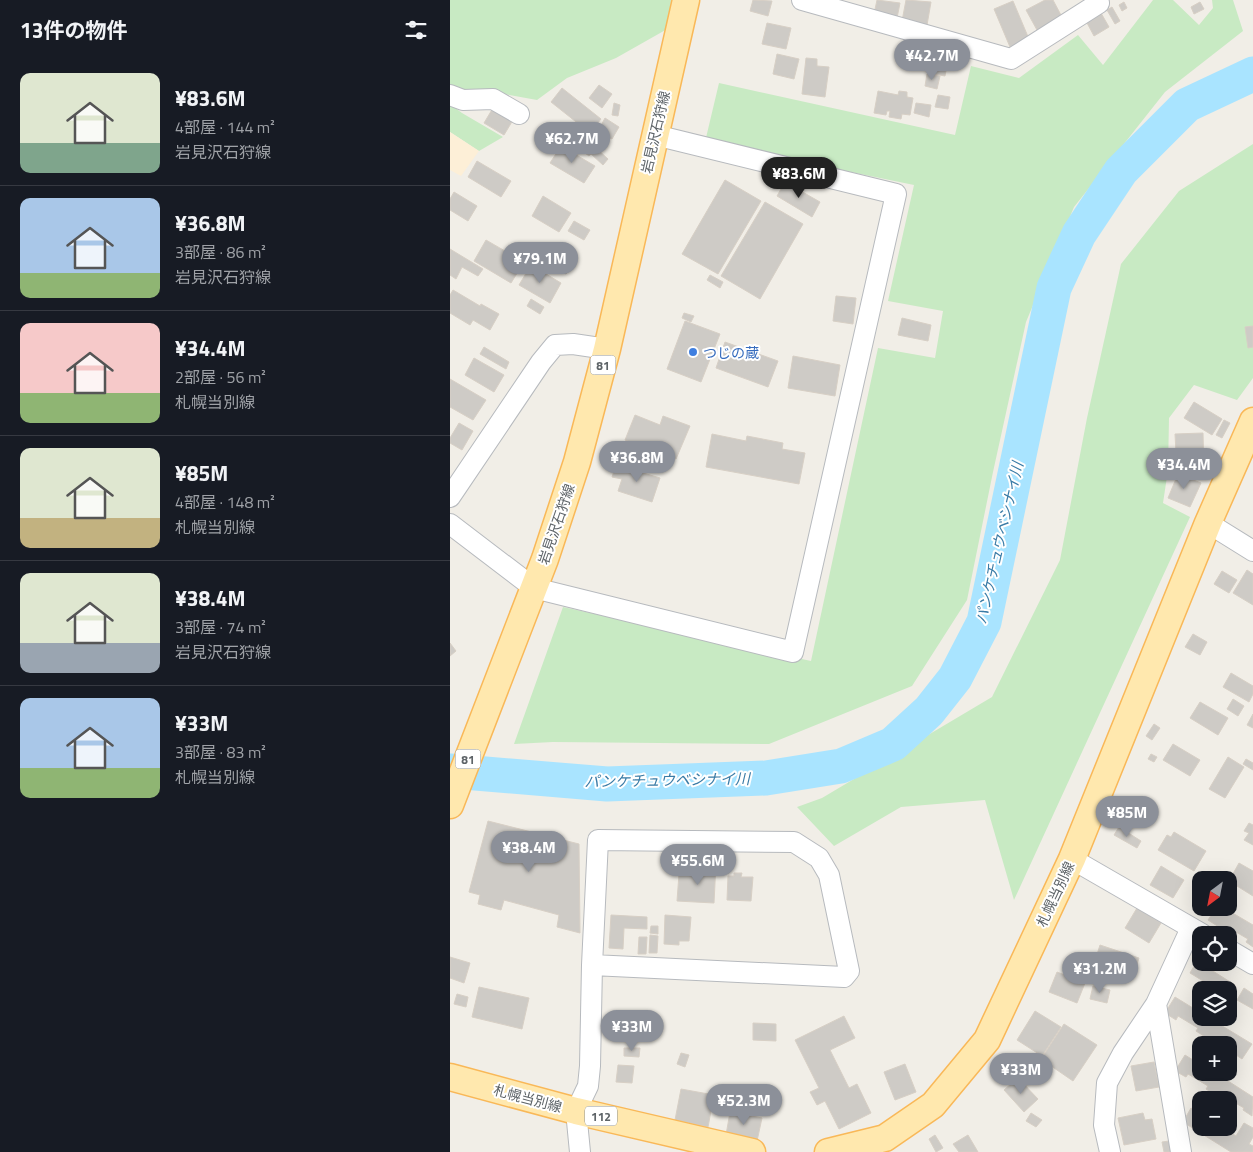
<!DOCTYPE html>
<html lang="ja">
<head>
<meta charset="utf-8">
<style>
  body { margin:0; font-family:"Titillium Web","Noto Sans JP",sans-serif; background:#20242c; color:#f1f3f6; height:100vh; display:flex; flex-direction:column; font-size:19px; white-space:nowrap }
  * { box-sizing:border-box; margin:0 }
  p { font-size:16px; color:#9ea1a6 }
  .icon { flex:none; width:28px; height:28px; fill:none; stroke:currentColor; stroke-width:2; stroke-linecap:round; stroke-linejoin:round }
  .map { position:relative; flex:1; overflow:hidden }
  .sheet { display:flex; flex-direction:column; background:#171b24; width:450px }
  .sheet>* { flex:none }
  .needle { width:32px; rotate:212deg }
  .fabs { position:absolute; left:742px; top:871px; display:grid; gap:10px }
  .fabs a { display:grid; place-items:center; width:45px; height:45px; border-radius:10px; background:#171b24; box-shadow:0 5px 20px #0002; font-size:25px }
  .price { position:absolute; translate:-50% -42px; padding:0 11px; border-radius:18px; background:#8c9099; color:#fff; font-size:16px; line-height:32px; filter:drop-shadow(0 1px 2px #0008) }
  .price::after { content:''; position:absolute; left:50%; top:30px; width:15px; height:11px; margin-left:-8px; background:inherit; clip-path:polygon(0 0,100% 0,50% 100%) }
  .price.current { background:#222; color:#fff }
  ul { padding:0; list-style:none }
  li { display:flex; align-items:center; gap:15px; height:125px; padding:0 20px }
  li+li { border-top:1px solid #363941 }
  li span { display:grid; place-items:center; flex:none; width:140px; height:100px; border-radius:10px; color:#555 }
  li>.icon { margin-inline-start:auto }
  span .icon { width:60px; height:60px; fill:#fffc; stroke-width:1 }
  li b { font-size:21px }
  h2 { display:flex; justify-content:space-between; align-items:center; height:60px; padding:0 20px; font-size:21px }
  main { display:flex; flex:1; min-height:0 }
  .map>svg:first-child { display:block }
</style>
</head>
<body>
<main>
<section class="sheet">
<h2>13件の物件<svg class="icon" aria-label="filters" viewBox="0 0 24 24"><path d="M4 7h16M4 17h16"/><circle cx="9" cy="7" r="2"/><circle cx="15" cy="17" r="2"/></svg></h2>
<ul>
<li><span style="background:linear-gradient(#dfe7d0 70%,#7fa58c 0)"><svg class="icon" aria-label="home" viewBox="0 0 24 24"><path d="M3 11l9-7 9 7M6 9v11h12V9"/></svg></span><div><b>¥83.6M</b><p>4部屋 · 144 m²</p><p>岩見沢石狩線</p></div></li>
<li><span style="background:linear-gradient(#a9c7e8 75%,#8fb573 0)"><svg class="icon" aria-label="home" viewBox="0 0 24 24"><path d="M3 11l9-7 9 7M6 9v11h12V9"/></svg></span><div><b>¥36.8M</b><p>3部屋 · 86 m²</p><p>岩見沢石狩線</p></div></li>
<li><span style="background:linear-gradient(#f6c9c9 70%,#8fb573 0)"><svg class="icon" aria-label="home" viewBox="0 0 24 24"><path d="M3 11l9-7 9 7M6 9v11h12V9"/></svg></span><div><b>¥34.4M</b><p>2部屋 · 56 m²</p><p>札幌当別線</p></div></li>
<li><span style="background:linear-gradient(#dfe7d0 70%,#c2b280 0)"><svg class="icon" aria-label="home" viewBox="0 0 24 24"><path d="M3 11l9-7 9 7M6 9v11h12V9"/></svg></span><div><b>¥85M</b><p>4部屋 · 148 m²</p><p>札幌当別線</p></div></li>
<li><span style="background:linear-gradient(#dfe7d0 70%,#9aa5b1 0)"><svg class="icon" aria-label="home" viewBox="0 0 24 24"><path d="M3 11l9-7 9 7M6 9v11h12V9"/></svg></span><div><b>¥38.4M</b><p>3部屋 · 74 m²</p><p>岩見沢石狩線</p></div></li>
<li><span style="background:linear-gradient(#a9c7e8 70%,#8fb573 0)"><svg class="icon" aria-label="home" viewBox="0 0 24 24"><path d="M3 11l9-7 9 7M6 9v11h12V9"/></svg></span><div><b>¥33M</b><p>3部屋 · 83 m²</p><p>札幌当別線</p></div></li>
</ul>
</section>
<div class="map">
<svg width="803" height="1152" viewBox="0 0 803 1152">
  <rect width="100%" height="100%" fill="#f1eee7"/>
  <path fill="#c8eac3" d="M0,0h221l-2,28 -53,30 -49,20 -30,22 -44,-8 -41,-3 -2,-3z
    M703,0h20l26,25 14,-17 -1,-8h21l10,31 -78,61 -91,115 -48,115 -33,150 -26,128 -55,86 -143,58 -216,-2 -39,2 49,-137 248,54 67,-313 57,10 8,-47 -55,-10 26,-116 -209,-43 14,-59 236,52 16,-69 48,12 59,-43 25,30z
    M0,104l12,9 41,24 -24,14 -29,-19z
    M803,144v234l-16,22 -43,-15 -25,33 -1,52 -5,33 27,14 -176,383 -29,-100 -84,7 -67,39 -37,-39 25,-9 170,-101 68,-137 27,-142 34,-154 58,-73z"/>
  <path fill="#fdefd7" d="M0,132l29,19 -18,25 -11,-6z"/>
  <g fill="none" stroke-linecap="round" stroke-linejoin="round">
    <path stroke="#a9e4ff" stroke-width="35" d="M0,771l157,13 159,-6 75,-12 52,-22 36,-33 26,-33 29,-56 70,-334 25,-54 42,-63 66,-66 66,-31"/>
  </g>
  <path fill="#cecbc6" stroke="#d7cfc5" d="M303,0l19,1 -4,15 -18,-5z
    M427,0l23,3 -3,15 -23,-4z
    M456,0l25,2 -4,23 -25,-4z
    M595,0h8l9,17 -25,13 -11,-20z
    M563,1l16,38 -19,8 -16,-38z
    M674,2l3,6 -5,3 -3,-6z
    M750,2l4,7 -10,5 -3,-7z
    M662,7l8,14 -5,3 -8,-14z
    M651,13l8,14 -15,9 -8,-15z
    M317,23l24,5 -5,21 -24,-5z
    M484,45l16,4 -5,27 -16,-3z
    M327,54l22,5 -5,20 -21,-5z
    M356,58l11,1v7l12,1 -4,30 -23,-3z
    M477,74l13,2 -3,13 -12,-3z
    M149,85l13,9 -10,14 -13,-10z
    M112,88l39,31 -11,14 -39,-31z
    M428,91l20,4 1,-4 8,1v5l6,1 -3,17 -8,-1 -1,5 -12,-2 1,-6h-3l-1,4 -12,-2z
    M488,95l12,2 -2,12 -13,-2z
    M164,103l6,2 -2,11 -6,-1z
    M466,103l15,2 -2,12 -15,-4z
    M43,108l20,12 -9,15 -20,-12z
    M155,118l14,9 -7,12 -14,-8z
    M111,146l34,20 -11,17 -34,-20z
    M140,147l4,3 2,-2 12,11 -5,6 -12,-11 -2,2 -4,-3z
    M27,161l34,20 -10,16 -33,-20z
    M275,180l36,21 -43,73 -36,-20z
    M335,182l35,20 -8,15 -35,-21z
    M4,192l23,14 -9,15 -18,-11v-11z
    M93,196l28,17 -12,19 -27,-16z
    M315,202l38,22 -43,75 -39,-23z
    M124,221l16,9 -6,10 -16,-9z
    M36,240l38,22 -13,21 -37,-22z
    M100,243l26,15 -10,16 -26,-15z
    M0,249l33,20 -5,7 -16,-9 -6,12 -6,-4z
    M81,265l30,18 -11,20 -31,-18z
    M260,275l13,7 -3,6 -13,-8z
    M3,290l27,16 1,-2 18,10 -9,16 -17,-10 -3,5 -20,-12v-18z
    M386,296l20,2 -3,26 -20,-3z
    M81,299l13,8 -4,7 -13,-8z
    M234,313l10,3 -3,6 -9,-4z
    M452,318l29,7 -3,16 -30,-6z
    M235,321l35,13 -19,48 -34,-13z
    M803,326v21l-5,1 -3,-21z
    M275,342l53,19 -10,26 -52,-19z
    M34,347l25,15 -3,7 -26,-15z
    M343,356l47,9 -5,31 -47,-8z
    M24,358l30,17 -10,17 -29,-17z
    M0,379l36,21 -13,20 -23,-13z
    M744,402l28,17 -10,16 -28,-17z
    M185,415l25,10 3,-9 27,10 -14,33 -51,-19z
    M774,420l6,3 -8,15 -6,-3z
    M9,423l14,8 -11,19 -12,-7v-5z
    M753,433l1,38h-27l-2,-37z
    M262,434l34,7 1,-5 36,7 -1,6 23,4 -6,31 -93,-17z
    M166,465l44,13 -8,24 -34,-11 4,-12 -10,-2z
    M728,474l23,9 -11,24 -22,-9z
    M797,570l6,4v31l-20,-12z
    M772,571l15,9 -8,13 -15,-9z
    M743,634l14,8 -7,13 -15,-8z
    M0,643l6,8 -6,5z
    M781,673l22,13v8l-4,8 -26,-15z
    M783,699l11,7 -6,10 -11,-7z
    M750,702l28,16 -10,17 -28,-17z
    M803,714v14l-6,-3z
    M704,724l6,4 -8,12 -6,-4z
    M723,744l27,16 -10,16 -27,-16z
    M701,754l6,3 -3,5 -6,-3z
    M778,757l16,10 -19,31 -16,-9z
    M796,759l7,4v7l-10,-6z
    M38,821l91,23 1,89 -23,-6 2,-12 -55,-15 -3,10 -23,-6 2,-9 -11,-3z
    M799,823l4,2v20l-9,-5 5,-7 -5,-2z
    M669,827l22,14 -4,7 -23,-13z
    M724,832l32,19 -12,20 -36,-21 9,-15 4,2z
    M260,853h9v7h-9z
    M272,853l8,1 -1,19h-8z
    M254,863h12l-2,40 -37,-2 2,-27 24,1z
    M789,863l14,8v25l-24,-15z
    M711,866l23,14 -11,18 -23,-13z
    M284,873h8l-1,4h12l-2,24 -24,-1 1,-24h6z
    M687,908l24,15 -12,20 -24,-15z
    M766,908h8l29,17v22l-7,-5 2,-3 -12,-7 -3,4 -25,-16z
    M161,915l36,2v12l-23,-1 -1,21 -14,-1z
    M215,915l26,2 -2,24h-10v4l-15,-1z
    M201,926h7v8l-8,-1z
    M200,935l8,1 -1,17h-8z
    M189,937h8l-1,17h-8z
    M650,945l39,13 -7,22 -39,-13z
    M0,957l20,6 -6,20 -14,-5z
    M747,961l38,24 -6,11v-6h-11l-28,-17z
    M607,972l28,11 -8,20 -28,-11z
    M643,986l17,4 -3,13 -17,-4z
    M29,987l50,11 -7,31 -50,-12z
    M794,988l9,6v15l-16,-9z
    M7,994l11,3 -2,10 -12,-3z
    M725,997l26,16v5h8l43,26 -10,15 -9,-6 1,-2 -5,-4v-2h-4l-13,-8 -2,3 -14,-9 2,-3 -20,-12 -2,4 -11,-7z
    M585,1011l26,16 -19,29 -25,-16z
    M394,1016l11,22 -25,12 19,38 8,-4 14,29 -32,16 -14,-28 -8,4 -7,-13 9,-4 -24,-48z
    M303,1023l23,1v17l-23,-1z
    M614,1024l33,21 -24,36 -32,-22z
    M174,1048h16l-1,9 -15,-1z
    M231,1053l8,2 -4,12 -8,-3z
    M735,1055l16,10v7h13l39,25 -1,19 -9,-6 1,-2 -22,-13 -2,3 -14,-9 2,-3 -20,-12 -2,3 -11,-6z
    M704,1062l5,25 -23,4 -5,-25z
    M455,1064l11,28 -21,8 -11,-28z
    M168,1065l16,1 -2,17 -16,-1z
    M568,1078l20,21 -14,13 -20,-22z
    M231,1089l33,6 -6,32 -33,-7z
    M741,1108l10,6v14h22l13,8 8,-13 9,5v9l-4,7 4,2v6h-22l-48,-30z
    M280,1112l32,6 -5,23 -31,-6z
    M581,1113l11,7 -6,7 -10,-6z
    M693,1113l2,7 7,-1 4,20 -32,6 -6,-27z
    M485,1135l8,13 -7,4 -7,-13z
    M518,1135l10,17h-19l-6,-8z
    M719,1141l2,11h-7l-2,-10z"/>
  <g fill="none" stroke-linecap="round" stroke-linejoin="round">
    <defs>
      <path id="minor" d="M352,0l209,59 88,-56
        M0,95l13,5 30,-1 26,15
        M0,497l91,-135 14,-17 18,-1 34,5
        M758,523l45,28
        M0,524l84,64 259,64 103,-458 -241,-59
        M622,859l130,75
        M779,950l24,14
        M130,1152l-4,-41 12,-25 2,-20 2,-101 6,-125 196,2 25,16 10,17 20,96 -5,6 -252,-12
        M660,1152l-6,-27 3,-42 16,-30 33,-49
        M731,1152l-25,-148 35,-76"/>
      <path id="major" d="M0,805l95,-246 32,-97 30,-113 79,-349
        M0,1077l126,34 176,41
        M378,1152l57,-14 48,-33 54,-65 85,-181 136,-336 45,-102"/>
    </defs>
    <use href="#minor" stroke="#b7babe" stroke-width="22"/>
    <use href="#major" stroke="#f9b858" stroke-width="29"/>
    <use href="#minor" stroke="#fff" stroke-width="20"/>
    <use href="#major" stroke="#ffe8ae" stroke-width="26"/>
  </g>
  <circle fill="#3f7fe0" stroke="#fff" stroke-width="2" cx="243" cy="352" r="5"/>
  <g text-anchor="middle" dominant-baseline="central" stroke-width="4" stroke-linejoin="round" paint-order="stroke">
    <g fill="#fff" stroke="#8e9295" stroke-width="1">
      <rect x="140.5" y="355.5" width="25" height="19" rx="4"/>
      <rect x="5.5" y="749.5" width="25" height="19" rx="4"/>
      <rect x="135" y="1106.5" width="32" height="19" rx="4"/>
    </g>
    <g font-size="12" font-weight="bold" fill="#5e6468">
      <text x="153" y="365">81</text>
      <text x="18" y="759">81</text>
      <text x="151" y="1116">112</text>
    </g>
    <g font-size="14" fill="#5e6468" stroke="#fff">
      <text transform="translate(205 132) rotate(-77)">岩見沢石狩線</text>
      <text transform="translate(106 524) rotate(-71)">岩見沢石狩線</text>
      <text transform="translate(605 894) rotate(-65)">札幌当別線</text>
      <text transform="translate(78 1098) rotate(15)">札幌当別線</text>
    </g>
    <g font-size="14" fill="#366cbe" stroke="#fff" text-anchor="start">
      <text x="253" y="352">つじの蔵</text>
    </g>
    <g font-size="15" font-style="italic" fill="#397ba6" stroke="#fff">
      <text transform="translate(549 543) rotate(-77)">パンケチュウベシナイ川</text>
      <text transform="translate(217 780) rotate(-1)">パンケチュウベシナイ川</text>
    </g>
  </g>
</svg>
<div class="fabs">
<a><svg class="needle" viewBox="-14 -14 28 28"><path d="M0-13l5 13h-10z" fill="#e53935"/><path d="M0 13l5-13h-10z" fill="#9ea1a6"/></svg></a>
<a><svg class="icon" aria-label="locate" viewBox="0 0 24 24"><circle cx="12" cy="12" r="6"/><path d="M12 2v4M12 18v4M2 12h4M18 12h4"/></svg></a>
<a><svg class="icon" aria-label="layers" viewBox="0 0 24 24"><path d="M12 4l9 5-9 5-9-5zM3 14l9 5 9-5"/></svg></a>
<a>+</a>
<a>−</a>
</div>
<b class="price" style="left:482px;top:81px">¥42.7M</b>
<b class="price" style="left:122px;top:164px">¥62.7M</b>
<b class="price current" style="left:349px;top:199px">¥83.6M</b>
<b class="price" style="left:90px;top:284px">¥79.1M</b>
<b class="price" style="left:187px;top:483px">¥36.8M</b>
<b class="price" style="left:734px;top:490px">¥34.4M</b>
<b class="price" style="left:677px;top:838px">¥85M</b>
<b class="price" style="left:79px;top:873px">¥38.4M</b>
<b class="price" style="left:248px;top:886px">¥55.6M</b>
<b class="price" style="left:650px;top:994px">¥31.2M</b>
<b class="price" style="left:182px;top:1052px">¥33M</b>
<b class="price" style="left:571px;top:1095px">¥33M</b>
<b class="price" style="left:294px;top:1126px">¥52.3M</b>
</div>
</main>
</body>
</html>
